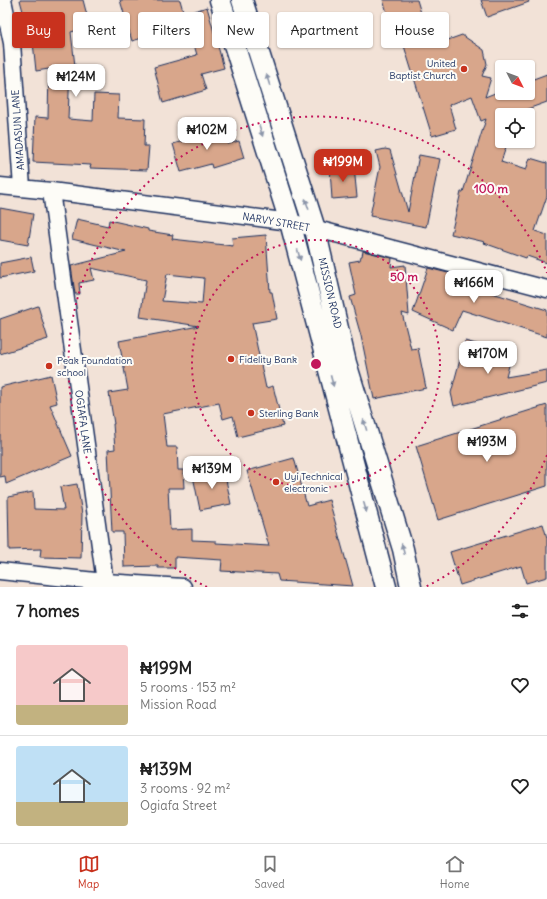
<!DOCTYPE html>
<html lang="en">
<head>
<meta charset="utf-8">
<style>
  body { margin:0; font-family:Delius,sans-serif; background:#f2f2f2; color:#222; height:100vh; display:flex; flex-direction:column; font-size:15px; white-space:nowrap }
  * { box-sizing:border-box; margin:0 }
  p { font-size:13px; color:#767676 }
  .icon { flex:none; width:22px; height:22px; fill:none; stroke:currentColor; stroke-width:2; stroke-linecap:round; stroke-linejoin:round }
  .map { position:relative; height:587px; overflow:hidden }
  .panel { display:flex; flex-direction:column; background:#fff; flex:1 }
  .panel>* { flex:none }
  .banner { position:absolute; left:12px; top:12px; width:523px; height:36px; display:flex; gap:8px }
  .needle { width:26px; rotate:132deg }
  .buttons { position:absolute; left:495px; top:60px; display:grid; gap:8px }
  .buttons a { display:grid; place-items:center; width:40px; height:40px; border-radius:4px; background:#fff; box-shadow:0 1px 3px #0004; font-size:20px }
  .price { position:absolute; translate:-50% -34px; padding:0 9px; border-radius:8px; background:#fff; color:#222; font-size:13px; line-height:26px; filter:drop-shadow(0 1px 2px #0008) }
  .price::after { content:''; position:absolute; left:50%; top:24px; width:12px; height:9px; margin-left:-6px; background:inherit; clip-path:polygon(0 0,100% 0,50% 100%) }
  .price.current { background:#c8321e; color:#fff }
  ul { padding:0; list-style:none }
  li { display:flex; align-items:center; gap:12px; height:100px; padding:0 16px }
  li+li { border-top:1px solid #e0e0e0 }
  li span { display:grid; place-items:center; flex:none; width:112px; height:80px; border-radius:4px; color:#555 }
  li>.icon { margin-inline-start:auto }
  span .icon { width:48px; height:48px; fill:#fffc; stroke-width:1 }
  li b { font-size:17px }
  h2 { display:flex; justify-content:space-between; align-items:center; height:48px; padding:0 16px; font-size:17px }
  .chip { padding:0 14px; border-radius:4px; background:#fff; box-shadow:0 1px 3px #0004; font-size:14px; line-height:36px }
  .chip.current { background:#c8321e; color:#fff }
  .menu { display:flex; justify-content:space-around; align-items:center; height:56px; border-top:1px solid #e0e0e0; background:#fff; font-size:11px; color:#767676 }
  .menu a { display:grid; justify-items:center; gap:2px }
  .menu .current { color:#c8321e }
  .map>svg:first-child { display:block }
</style>
</head>
<body>
<div class="map">
<svg width="547" height="587" viewBox="0 0 547 587">
  <rect width="100%" height="100%" fill="#f2e2d7"/>
  <filter id="ink" filterUnits="userSpaceOnUse"><feTurbulence type="fractalNoise" baseFrequency=".025" numOctaves="2"/><feDisplacementMap in="SourceGraphic" scale="8" xChannelSelector="R" yChannelSelector="G"/><feConvolveMatrix kernelMatrix="1 2 1 2 8 2 1 2 1" color-interpolation-filters="sRGB"/></filter>
  <g filter="url(#ink)">
    <path fill="#d8a68b" stroke="#1b2f5e" fill-rule="evenodd" d="M20,0h63l7,27 -19,5 4,34 -5,1 -2,52 25,2 1,-27 25,1 -1,23 27,1 -1,27h5l-2,24 -57,-2 1,-3 -58,-3 2,-45 13,1 1,-49 -13,2 -3,-29 -9,3 -5,-20 7,-2z
      M120,0h60l7,25 -55,16z
      M383,0h34l14,46 31,-11 22,15 3,14 -5,12 9,2 -6,19 10,-4h33v-12l19,-7v28l-36,13h-9v26h6l-7,21 25,8 4,-12 17,5v33l-12,35 12,4v28l-20,-7 -1,2 -42,-15 1,-1 -34,-8 10,-42h2l23,-73 -5,2 -9,-25 -23,9 7,24 -24,7 -36,-116 -6,2z
      M481,0h47l1,2 -42,15z
      M207,7l17,61 -23,6 5,16 -43,13 -9,-36 43,-12 -12,-41z
      M224,129l4,15 11,-3 5,17 -32,10 -1,-4 -30,8 -8,-28z
      M385,149l5,1 18,62 11,-57 21,4 -14,68 -56,-11 10,-49 -4,-16z
      M354,167l3,30 -25,2 -2,-30z
      M0,208l33,6 -5,31 -28,-5z
      M77,219l31,7 1,-6 39,9v2l25,4 -1,4 61,7 -1,-8 34,-3 4,57h2l5,27 -25,4 14,65 7,-2 10,40 -45,11 -5,-21 -10,3 -4,-16 -56,11 4,33h10l1,23h5l1,18h-16l2,42 22,-1v11l24,1v2l53,3 -22,-75 47,-13 13,48 22,-6 24,86 -74,-5 -2,-7 -56,-3 1,-11 -47,-3v11h-17v-2l-34,1 -1,-35h-11l-4,-82 7,-1 -2,-25h1l-5,-31 19,-3 -9,-49 80,-15 -59,-9 6,-37 -55,-12 3,12 -15,3 1,11h-5l-4,-28 55,-14 -54,-13zM167,274l37,4 -2,26 -40,-3z
      M363,251l29,7 -1,9 14,-2 4,50 -7,-2 9,36 7,-1 8,40 -52,11 -13,-63 -11,-39 6,-2 -7,-33 11,-2 1,-4h1z
      M31,257l3,14 -34,7v-15z
      M428,268l48,12 -3,7 74,23v27l-85,-27 -9,20 -40,-18z
      M38,306l10,33 -48,15v-35z
      M465,341l47,13 -6,23 41,-7v13l-93,23 -3,-13z
      M51,375l6,28 -7,2 22,51 -66,28 -1,-8 -5,1v-90z
      M547,405v81l-109,34 -22,-74z
      M224,470l7,34 -31,6 -7,-34z
      M77,484l5,30 -1,44 -41,-1 1,-8 -32,1 -1,-53 25,-5 1,17 30,1 -4,-23z
      M543,524l4,14v39l-21,6 -5,-17 -61,19 -10,-33z"/>
    <g fill="none" stroke-linecap="round" stroke-linejoin="round">
      <defs>
        <path id="minor" d="M3,0l9,43 10,145
          M0,186l51,5 239,31 257,67
          M51,191l54,391
          M0,571l105,11 78,5"/>
        <path id="tertiary" d="M220,0l70,222 96,365
          M242,0l73,229 31,134 57,186 8,38"/>
      </defs>
      <use href="#minor" stroke="#1b2f5e" stroke-width="19"/>
      <use href="#tertiary" stroke="#1b2f5e" stroke-width="23"/>
      <use href="#minor" stroke="#fdfcf7" stroke-width="16"/>
      <use href="#tertiary" stroke="#fdfcf7" stroke-width="20"/>
    </g>
    <defs><path id="oneway-solid" d="M-6-.8H1V-3.2L6.5 0L1 3.2V.8H-6Z"/></defs>
    <g fill="#8c96aa">
      <use href="#oneway-solid" transform="translate(268 80) rotate(-108)"/>
      <use href="#oneway-solid" transform="translate(261 131) rotate(72)"/>
      <use href="#oneway-solid" transform="translate(307 204) rotate(-108)"/>
      <use href="#oneway-solid" transform="translate(299 255) rotate(75)"/>
      <use href="#oneway-solid" transform="translate(332 381) rotate(75)"/>
      <use href="#oneway-solid" transform="translate(365 425) rotate(-107)"/>
      <use href="#oneway-solid" transform="translate(365 507) rotate(75)"/>
      <use href="#oneway-solid" transform="translate(403 549) rotate(-104)"/>
    </g>
  </g>
  <g fill="none" stroke="#c2185b" stroke-width="2" stroke-dasharray="2 4">
    <circle cx="316" cy="364" r="124"/>
    <path d="M547 455A248 248 0 0 1 425 587M207 587A248 248 0 1 1 547 273"/>
  </g>
  <g fill="#c8321e" stroke="#fdfcf7" stroke-width="1.5">
    <circle cx="464" cy="69" r="4"/>
    <circle cx="231" cy="359" r="4"/>
    <circle cx="49" cy="366" r="4"/>
    <circle cx="251" cy="413" r="4"/>
    <circle cx="276" cy="482" r="4"/>
  </g>
  <g text-anchor="middle" dominant-baseline="central" stroke-width="4" stroke-linejoin="round" paint-order="stroke">
    <g font-size="10" fill="#1b2f5e" stroke="#fdfcf7" text-anchor="start">
      <text x="456" y="63" text-anchor="end">United<tspan x="456" dy="12">Baptist Church</tspan></text>
      <text x="239" y="359">Fidelity Bank</text>
      <text x="57" y="360">Peak Foundation<tspan x="57" dy="12">school</tspan></text>
      <text x="259" y="413">Sterling Bank</text>
      <text x="284" y="476">Uyi Technical<tspan x="284" dy="12">electronic</tspan></text>
    </g>
    <g font-size="10" fill="#1b2f5e" stroke="#fdfcf7">
      <text transform="translate(18 130) rotate(-94)">AMADASUN LANE</text>
      <text transform="translate(276 222) rotate(10)">NARVY STREET</text>
      <text transform="translate(330 293) rotate(77)">MISSION ROAD</text>
      <text transform="translate(83 422) rotate(82)">OGIAFA LANE</text>
    </g>
  </g>
  <circle cx="316" cy="364" r="6" fill="#c2185b" stroke="#fdfcf7" stroke-width="2"/>
  <g font-size="12" text-anchor="middle" font-weight="bold" fill="#c2185b" stroke="#fdfcf7" stroke-width="4" stroke-linejoin="round" paint-order="stroke">
    <text x="491" y="193">100 m</text>
    <text x="404" y="281">50 m</text>
  </g>
</svg>
<div class="buttons">
<a><svg class="needle" viewBox="-14 -14 28 28"><path d="M0-13l5 13h-10z" fill="#e53935"/><path d="M0 13l5-13h-10z" fill="#767676"/></svg></a>
<a><svg class="icon" aria-label="locate" viewBox="0 0 24 24"><circle cx="12" cy="12" r="6"/><path d="M12 2v4M12 18v4M2 12h4M18 12h4"/></svg></a>
</div>
<b class="price" style="left:76px;top:98px">₦124M</b>
<b class="price" style="left:207px;top:151px">₦102M</b>
<b class="price current" style="left:343px;top:183px">₦199M</b>
<b class="price" style="left:474px;top:304px">₦166M</b>
<b class="price" style="left:488px;top:375px">₦170M</b>
<b class="price" style="left:487px;top:463px">₦193M</b>
<b class="price" style="left:212px;top:490px">₦139M</b>
<div class="banner">
<a class="chip current">Buy</a>
<a class="chip">Rent</a>
<a class="chip">Filters</a>
<a class="chip">New</a>
<a class="chip">Apartment</a>
<a class="chip">House</a>
</div>
</div>
<section class="panel">
<h2>7 homes<svg class="icon" aria-label="filters" viewBox="0 0 24 24"><path d="M4 7h16M4 17h16"/><circle cx="9" cy="7" r="2"/><circle cx="15" cy="17" r="2"/></svg></h2>
<ul>
<li><span style="background:linear-gradient(#f6c9c9 75%,#c2b280 0)"><svg class="icon" aria-label="home" viewBox="0 0 24 24"><path d="M3 11l9-7 9 7M6 9v11h12V9"/></svg></span><div><b>₦199M</b><p>5 rooms · 153 m²</p><p>Mission Road</p></div><svg class="icon" aria-label="heart" viewBox="0 0 24 24"><path d="M12 20l-8-8c-3-5 5-10 8-4 3-6 11-1 8 4z"/></svg></li>
<li><span style="background:linear-gradient(#bfe0f5 70%,#c2b280 0)"><svg class="icon" aria-label="home" viewBox="0 0 24 24"><path d="M3 11l9-7 9 7M6 9v11h12V9"/></svg></span><div><b>₦139M</b><p>3 rooms · 92 m²</p><p>Ogiafa Street</p></div><svg class="icon" aria-label="heart" viewBox="0 0 24 24"><path d="M12 20l-8-8c-3-5 5-10 8-4 3-6 11-1 8 4z"/></svg></li>
</ul>
</section>
<nav class="menu">
<a class="current"><svg class="icon" aria-label="map" viewBox="0 0 24 24"><path d="M3 6l6-2 6 2 6-2v14l-6 2-6-2-6 2zM9 4v14M15 6v14"/></svg>Map</a>
<a><svg class="icon" aria-label="saved" viewBox="0 0 24 24"><path d="M7 4h10v16l-5-4-5 4z"/></svg>Saved</a>
<a><svg class="icon" aria-label="home" viewBox="0 0 24 24"><path d="M3 11l9-7 9 7M6 9v11h12V9"/></svg>Home</a>
</nav>
</body>
</html>
